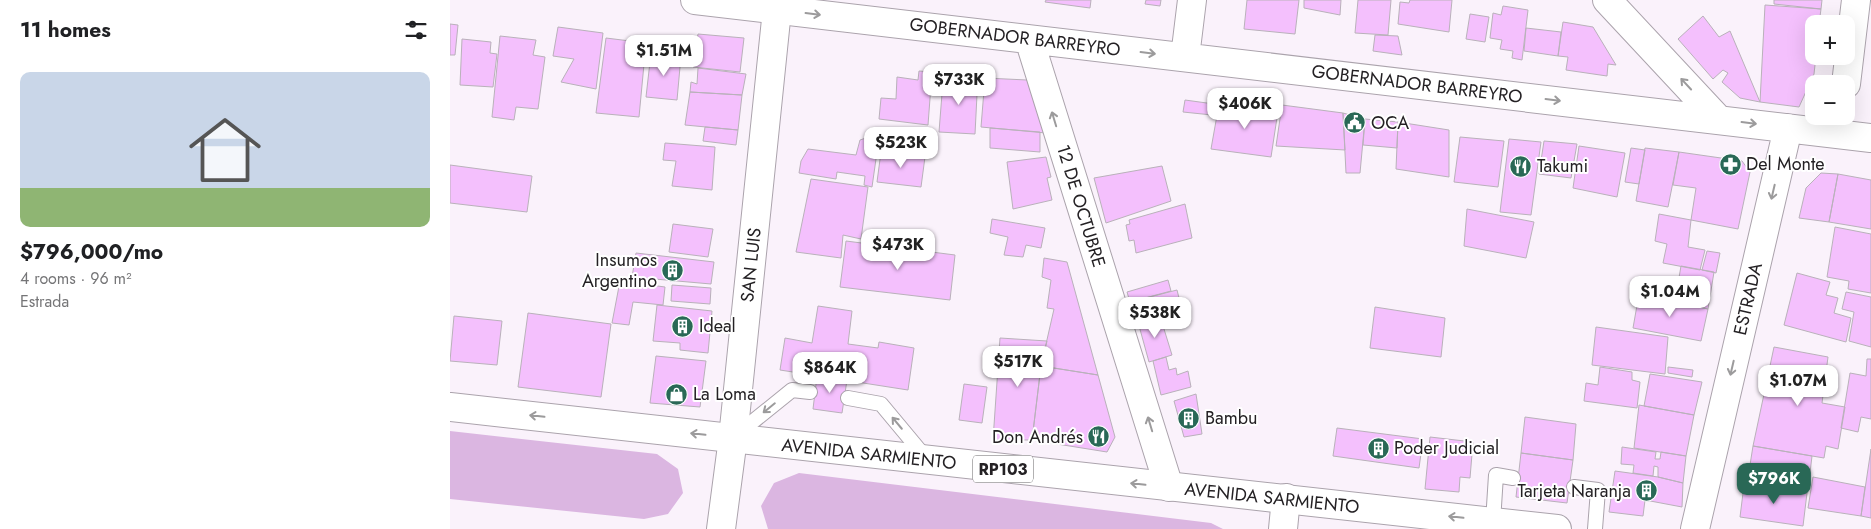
<!DOCTYPE html>
<html lang="en">
<head>
<meta charset="utf-8">
<style>
  body { margin:0; font-family:Jost,sans-serif; background:#f6f6f6; color:#202124; height:100vh; display:flex; flex-direction:column; font-size:19px; white-space:nowrap }
  * { box-sizing:border-box; margin:0 }
  p { font-size:16px; color:#757577 }
  .icon { flex:none; width:28px; height:28px; fill:none; stroke:currentColor; stroke-width:2; stroke-linecap:round; stroke-linejoin:round }
  .map { position:relative; flex:1; overflow:hidden }
  .drawer { display:flex; flex-direction:column; background:#fff; width:450px }
  .drawer>* { flex:none }
  .buttons { position:absolute; left:1355px; top:15px; display:grid; gap:10px }
  .buttons a { display:grid; place-items:center; width:50px; height:50px; border-radius:10px; background:#fff; box-shadow:0 5px 20px #0002; font-size:25px }
  .price { position:absolute; translate:-50% -42px; padding:0 11px; border-radius:10px; background:#fff; color:#222; font-size:16px; line-height:32px; filter:drop-shadow(0 1px 2px #0008) }
  .price::after { content:''; position:absolute; left:50%; top:30px; width:15px; height:11px; margin-left:-8px; background:inherit; clip-path:polygon(0 0,100% 0,50% 100%) }
  .price.on { background:#296856; color:#fff }
  ul { padding:0; list-style:none }
  li { display:grid; align-content:center; gap:10px; height:265px; padding:0 20px }
  li+li { border-top:1px solid #e0e0e0 }
  li span { display:grid; place-items:center; height:155px; border-radius:10px; color:#555 }
  li>.icon { margin-inline-start:auto }
  span .icon { width:90px; height:90px; fill:#fffc; stroke-width:1 }
  li b { font-size:21px }
  h2 { display:flex; justify-content:space-between; align-items:center; height:60px; padding:0 20px; font-size:21px }
  main { display:flex; flex:1; min-height:0 }
  .map>svg:first-child { display:block }
</style>
</head>
<body>
<main>
<section class="drawer">
<h2>11 homes<svg class="icon" aria-label="filters" viewBox="0 0 24 24"><path d="M4 7h16M4 17h16"/><circle cx="9" cy="7" r="2"/><circle cx="15" cy="17" r="2"/></svg></h2>
<ul>
<li><span style="background:linear-gradient(#c9d6e8 75%,#8fb573 0)"><svg class="icon" aria-label="home" viewBox="0 0 24 24"><path d="M3 11l9-7 9 7M6 9v11h12V9"/></svg></span><div><b>$796,000/mo</b><p>4 rooms · 96 m²</p><p>Estrada</p></div></li>
</ul>
</section>
<div class="map">
<svg width="1421" height="529" viewBox="0 0 1421 529">
  <rect width="100%" height="100%" fill="#faf2fb"/>
  <path fill="#dbb6e1" d="M0,431l207,23 21,15 5,24 -15,21 -24,5 -194,-20z
    M349,473l412,50 12,6h-455l-7,-23 13,-23z"/>
  <path fill="#f4c0fd" stroke="#b9b1ba" d="M596,0h45l-1,8 -45,-6z
    M696,0h15l-1,6 -15,-2z
    M797,0h52l-4,34 -51,-5z
    M854,0h37l-1,15 -36,-7z
    M908,0h33l-3,35 -33,-2z
    M960,0h42l-3,32 -51,-8 2,-22 9,1z
    M1324,0h48l-1,9 -47,-5z
    M1315,5l56,4 -2,15h-5v32h2l-2,18 -15,33 -39,-5z
    M1053,6l25,4 -6,50 -10,-2 1,-7 -13,-2 2,-9 -12,-2 3,-25 8,2z
    M1020,14l19,3 -4,25 -19,-3z
    M1253,16l16,21 11,-6 30,71 -20,-4 -18,-16 6,-9 -5,-3 -10,9 -35,-40z
    M1113,22l30,5 23,38 -8,-1 -1,12 -41,-6 2,-13 -10,-1z
    M0,24l8,1 -3,30h-5z
    M108,27l45,6 -7,56 -35,-7 13,-23 -21,-3z
    M1076,28l35,4 -3,24 -34,-5z
    M248,34l46,4 -4,34 -47,-5z
    M925,35l23,1 4,19 -29,-4z
    M50,36l36,4 -3,15 12,2 -7,52 -22,-2 -2,13 -22,-3z
    M156,38l40,5 -7,74 -43,-4z
    M12,39l29,3 -1,11 7,1 -4,33 -33,-2z
    M201,53l30,3 -4,44 -31,-3z
    M248,68l48,6 -4,21 -52,-3 1,-10 6,2z
    M469,71l13,1 -4,53 -49,-6 2,-21 15,1 1,-22 21,3z
    M514,73l14,2 -3,59 -36,-2 4,-51 21,3z
    M535,78l42,2 19,53 -65,-6z
    M240,92l52,3 -4,35 -53,-5z
    M735,100l29,4 -2,11 -29,-3z
    M769,104l59,7 -7,46 -60,-8z
    M832,105l61,8 2,37 -69,-4z
    M893,113l22,6 -5,54h-14z
    M915,119l33,3 -1,26 -34,-3z
    M948,122l51,8v47l-53,-8z
    M255,127l33,3 -2,15 -33,-4z
    M540,128l50,4v20l-50,-4z
    M1010,137l44,4 -6,46 -44,-5z
    M416,138l9,4 2,10 -5,35 -8,-2 1,-9 -28,-4 -1,7 -37,-6 2,-12 7,-12 48,6 4,-15z
    M1059,139l32,3 -10,73 -31,-3z
    M1094,141l33,3 -6,34 -32,-4z
    M215,143l50,4 -3,43 -40,-4 4,-25 -13,-1z
    M1129,146l46,7 -8,44 -44,-9z
    M1181,148l14,2 -6,34 -14,-2z
    M1195,148l34,4 -11,55 -32,-6z
    M431,152l44,5 -4,30 -44,-5z
    M1229,152l63,9 8,11 -12,57 -47,-9 5,-32 -23,-3z
    M596,157l5,20 -4,1 5,22 -39,9 -6,-47z
    M0,165l82,11 -5,36 -77,-9z
    M712,166l9,35 -65,22 -12,-45z
    M1371,173l17,1 -9,48 -30,-4 7,-30z
    M1388,174l33,6v49l-42,-7z
    M361,179l57,8 -7,52 -18,-4 -2,23 -45,-6z
    M735,204l7,34 -56,15 -2,-13 -5,1 -3,-16 4,-1 -1,-4z
    M1017,209l67,13 -8,36 -62,-12z
    M1209,214l32,6 -3,27 17,3 -5,20 -37,-7 4,-19 -12,-3z
    M542,219l53,9 -4,20 -15,-3 -3,12 -19,-2 4,-18 -18,-4z
    M223,224l40,5 -5,28 -39,-5z
    M1385,227l36,7v59l-23,-4 1,-8 -22,-4z
    M396,241l109,14 -5,45 -110,-13z
    M1257,251l13,2 -4,20 -14,-3z
    M186,253l78,9 -3,22 -79,-7z
    M594,258l23,4 31,113 -57,-9 13,-57 -7,-1 4,-28 -9,-3z
    M1231,266l33,6 -6,37 -33,-8z
    M1347,273l33,9 -4,13 12,3 -4,15 17,5 -5,24 -62,-17z
    M718,280l3,11 -41,11 -3,-10z
    M170,281l45,6 -2,18 -30,-3 -4,23 -17,-2z
    M222,285l39,3 -1,16 -39,-3z
    M727,290l4,16 -47,14 -4,-18z
    M1396,292l25,5v50l-22,-6 5,-29 -12,-3z
    M1189,294l69,15 -7,32 -68,-13z
    M207,305l55,6 -4,42 -28,-3v-7l-27,-2z
    M368,306l34,5 -4,33 30,4 1,-6 35,6 -6,42 -128,-20 5,-32 27,5z
    M925,307l70,11 -4,39 -71,-9z
    M78,313l83,11 -10,73 -83,-10z
    M4,316l48,5 -5,44 -47,-4z
    M710,316l12,39 -23,7 -11,-40z
    M1146,327l72,10 -3,37 -73,-9z
    M550,338l47,3 -6,25 -9,74h-39z
    M1324,347l54,10 -6,46 23,4 -7,42 -12,-3 -2,12 -71,-12z
    M206,356l50,5 -6,46 -50,-4z
    M716,357l3,13 7,-2 1,7 11,-4 3,16 -30,8 -8,-34z
    M1417,359h4v60l-10,-2 -3,15 -17,-4 9,-55 16,3z
    M591,366l57,9 17,62 -8,15 -75,-12z
    M1150,367l32,5v8l8,2 -3,26 -53,-7 2,-18 12,2z
    M1218,367l25,3 -1,7 -24,-4z
    M1200,374l52,8 -8,33 -50,-9z
    M367,376l30,4 -5,33 -29,-4z
    M514,384l23,3 -5,36 -23,-3z
    M746,394l6,40 -18,3 -10,-36z
    M1189,405l55,10 -8,41 -52,-8z
    M1075,417l51,7 -3,36 -52,-7z
    M887,428l86,11 -4,29 -86,-12z
    M980,437l43,5 -3,36 -10,-1 -1,15 -34,-3z
    M1303,446l59,10 -2,17 -60,-8z
    M1172,447l34,5 -1,7h5l1,-7 25,4 -3,27 -25,-6v-10l-4,-1 -1,10 -20,-3 1,-8 -13,-1z
    M1421,449v69l-10,-2z
    M1071,453l52,7 -6,43 -51,-6z
    M1296,464l62,9 -1,20 -63,-8z
    M1165,471l43,6 25,6 -1,24 -37,-7 -2,16 -34,-4z
    M1363,477l52,10 -4,29 -53,-8z
    M1294,485l63,8 -4,33 -63,-9z"/>
  <g fill="none" stroke-linecap="round" stroke-linejoin="round">
    <defs>
      <path id="service" d="M398,398l33,6 45,54
        M285,436l57,-46 18,2
        M1124,487l24,3 -3,39
        M1043,522l3,-47 17,3"/>
      <path id="minor" d="M245,0l1176,138
        M1157,0l112,120
        M579,39l140,448
        M735,57l7,-57
        M1396,84l10,-84
        M1245,529l93,-401"/>
      <path id="secondary" d="M271,529l12,-91 45,-438
        M833,529l3,-31"/>
      <path id="primary" d="M0,407l1107,122"/>
    </defs>
    <use href="#service" stroke="#aba3ac" stroke-width="16"/>
    <use href="#minor" stroke="#aba3ac" stroke-width="30"/>
    <use href="#secondary" stroke="#aba3ac" stroke-width="30"/>
    <use href="#primary" stroke="#aba3ac" stroke-width="30"/>
    <use href="#service" stroke="#fff" stroke-width="14"/>
    <use href="#minor" stroke="#fff" stroke-width="28"/>
    <use href="#secondary" stroke="#fff" stroke-width="28"/>
    <use href="#primary" stroke="#fff" stroke-width="28"/>
  </g>
  <defs><path id="oneway-shaft" d="M-6 0H5M1.5-3L5.5 0L1.5 3" fill="none" stroke-width="1.6" stroke-linecap="round" stroke-linejoin="round" transform="scale(1.25)"/></defs>
  <g stroke="#9c9b9c">
    <use href="#oneway-shaft" transform="translate(363 14) rotate(7)"/>
    <use href="#oneway-shaft" transform="translate(698 53) rotate(7)"/>
    <use href="#oneway-shaft" transform="translate(1236 84) rotate(-133)"/>
    <use href="#oneway-shaft" transform="translate(1103 100) rotate(7)"/>
    <use href="#oneway-shaft" transform="translate(604 119) rotate(-107)"/>
    <use href="#oneway-shaft" transform="translate(1299 123) rotate(7)"/>
    <use href="#oneway-shaft" transform="translate(1323 192) rotate(103)"/>
    <use href="#oneway-shaft" transform="translate(1282 368) rotate(103)"/>
    <use href="#oneway-shaft" transform="translate(319 408) rotate(141)"/>
    <use href="#oneway-shaft" transform="translate(87 416) rotate(-174)"/>
    <use href="#oneway-shaft" transform="translate(447 423) rotate(-130)"/>
    <use href="#oneway-shaft" transform="translate(700 424) rotate(-107)"/>
    <use href="#oneway-shaft" transform="translate(248 434) rotate(-174)"/>
    <use href="#oneway-shaft" transform="translate(688 484) rotate(-174)"/>
    <use href="#oneway-shaft" transform="translate(1006 517) rotate(-174)"/>
  </g>
  <defs>
    <symbol id="civic-disc" viewBox="-11 -11 22 22"><circle r="9.5" fill="#296856" stroke="#fff"/><path d="M-.6-6.5H3V-4.5H.6V-3L4-1V1h2V6H-6V1h2V-1L-.6-3ZM-1.2 2.5V6h2.4V2.5Z" fill="#fff"/></symbol>
    <symbol id="pharmacy-disc" viewBox="-11 -11 22 22"><circle r="9.5" fill="#296856" stroke="#fff"/><path d="M-2-6h4v4h4v4h-4v4h-4v-4h-4v-4h4Z" fill="#fff"/></symbol>
    <symbol id="restaurant-disc" viewBox="-11 -11 22 22"><circle r="9.5" fill="#296856" stroke="#fff"/><path d="M-5-6h1v4h1v-4h1v4h1v-4h1v5L-1.5 .5V6h-2V.5L-5-1ZM5-6V6H3V1.5H1.5Q1.5-4 5-6Z" fill="#fff"/></symbol>
    <symbol id="building-disc" viewBox="-11 -11 22 22"><circle r="9.5" fill="#296856" stroke="#fff"/><path d="M-4-6H4V6H1V3H-1V6H-4ZM-2.5-4.3h1.7v1.8h-1.7ZM.8-4.3h1.7v1.8H.8ZM-2.5-1h1.7V.8h-1.7ZM.8-1h1.7V.8H.8Z" fill="#fff"/></symbol>
    <symbol id="shop-disc" viewBox="-11 -11 22 22"><circle r="9.5" fill="#296856" stroke="#fff"/><path d="M-5-2.5h2.3a2.7 3.5 0 0 1 5.4 0H5L5.5 6h-11ZM-1.5-2.5h3a1.5 2.3 0 0 0-3 0Z" fill="#fff"/></symbol>
  </defs>
  <g fill-rule="evenodd">
    <use href="#civic-disc" x="892" y="110" width="25" height="25"/>
    <use href="#pharmacy-disc" x="1268" y="152" width="25" height="25"/>
    <use href="#restaurant-disc" x="1058" y="154" width="25" height="25"/>
    <use href="#building-disc" x="210" y="258" width="25" height="25"/>
    <use href="#building-disc" x="220" y="314" width="25" height="25"/>
    <use href="#shop-disc" x="214" y="382" width="25" height="25"/>
    <use href="#building-disc" x="726" y="406" width="25" height="25"/>
    <use href="#restaurant-disc" x="636" y="424" width="25" height="25"/>
    <use href="#building-disc" x="916" y="436" width="25" height="25"/>
    <use href="#building-disc" x="1184" y="478" width="25" height="25"/>
  </g>
  <g text-anchor="middle" dominant-baseline="central" stroke-width="4" stroke-linejoin="round" paint-order="stroke">
    <rect fill="#fff" stroke="#666466" stroke-width="1" x="523" y="455.5" width="60" height="27" rx="4"/>
    <g font-size="16" font-weight="bold" fill="#242124">
      <text x="553" y="469">RP103</text>
    </g>
    <g font-size="18" fill="#242124" stroke="#fff">
      <text transform="translate(565 37) rotate(7)">GOBERNADOR BARREYRO</text>
      <text transform="translate(967 84) rotate(7)">GOBERNADOR BARREYRO</text>
      <text transform="translate(631 206) rotate(73)">12 DE OCTUBRE</text>
      <text transform="translate(301 265) rotate(-84)">SAN LUIS</text>
      <text transform="translate(1298 299) rotate(-77)">ESTRADA</text>
      <text transform="translate(419 454) rotate(6)">AVENIDA SARMIENTO</text>
      <text transform="translate(822 498) rotate(6)">AVENIDA SARMIENTO</text>
    </g>
    <g font-size="18" fill="#242124" stroke="#fff" text-anchor="start">
      <text x="921" y="123">OCA</text>
      <text x="1296" y="164">Del Monte</text>
      <text x="1087" y="166">Takumi</text>
      <text x="207" y="260" text-anchor="end">Insumos<tspan x="207" dy="21">Argentino</tspan></text>
      <text x="249" y="326">Ideal</text>
      <text x="243" y="394">La Loma</text>
      <text x="755" y="418">Bambu</text>
      <text x="633" y="437" text-anchor="end">Don Andrés</text>
      <text x="944" y="448">Poder Judicial</text>
      <text x="1181" y="491" text-anchor="end">Tarjeta Naranja</text>
    </g>
  </g>
</svg>
<div class="buttons">
<a>+</a>
<a>−</a>
</div>
<b class="price" style="left:214px;top:77px">$1.51M</b>
<b class="price" style="left:509px;top:106px">$733K</b>
<b class="price" style="left:795px;top:130px">$406K</b>
<b class="price" style="left:451px;top:169px">$523K</b>
<b class="price" style="left:448px;top:271px">$473K</b>
<b class="price" style="left:1220px;top:318px">$1.04M</b>
<b class="price" style="left:705px;top:339px">$538K</b>
<b class="price" style="left:568px;top:388px">$517K</b>
<b class="price" style="left:380px;top:394px">$864K</b>
<b class="price" style="left:1348px;top:407px">$1.07M</b>
<b class="price on" style="left:1324px;top:505px">$796K</b>
</div>
</main>
</body>
</html>
